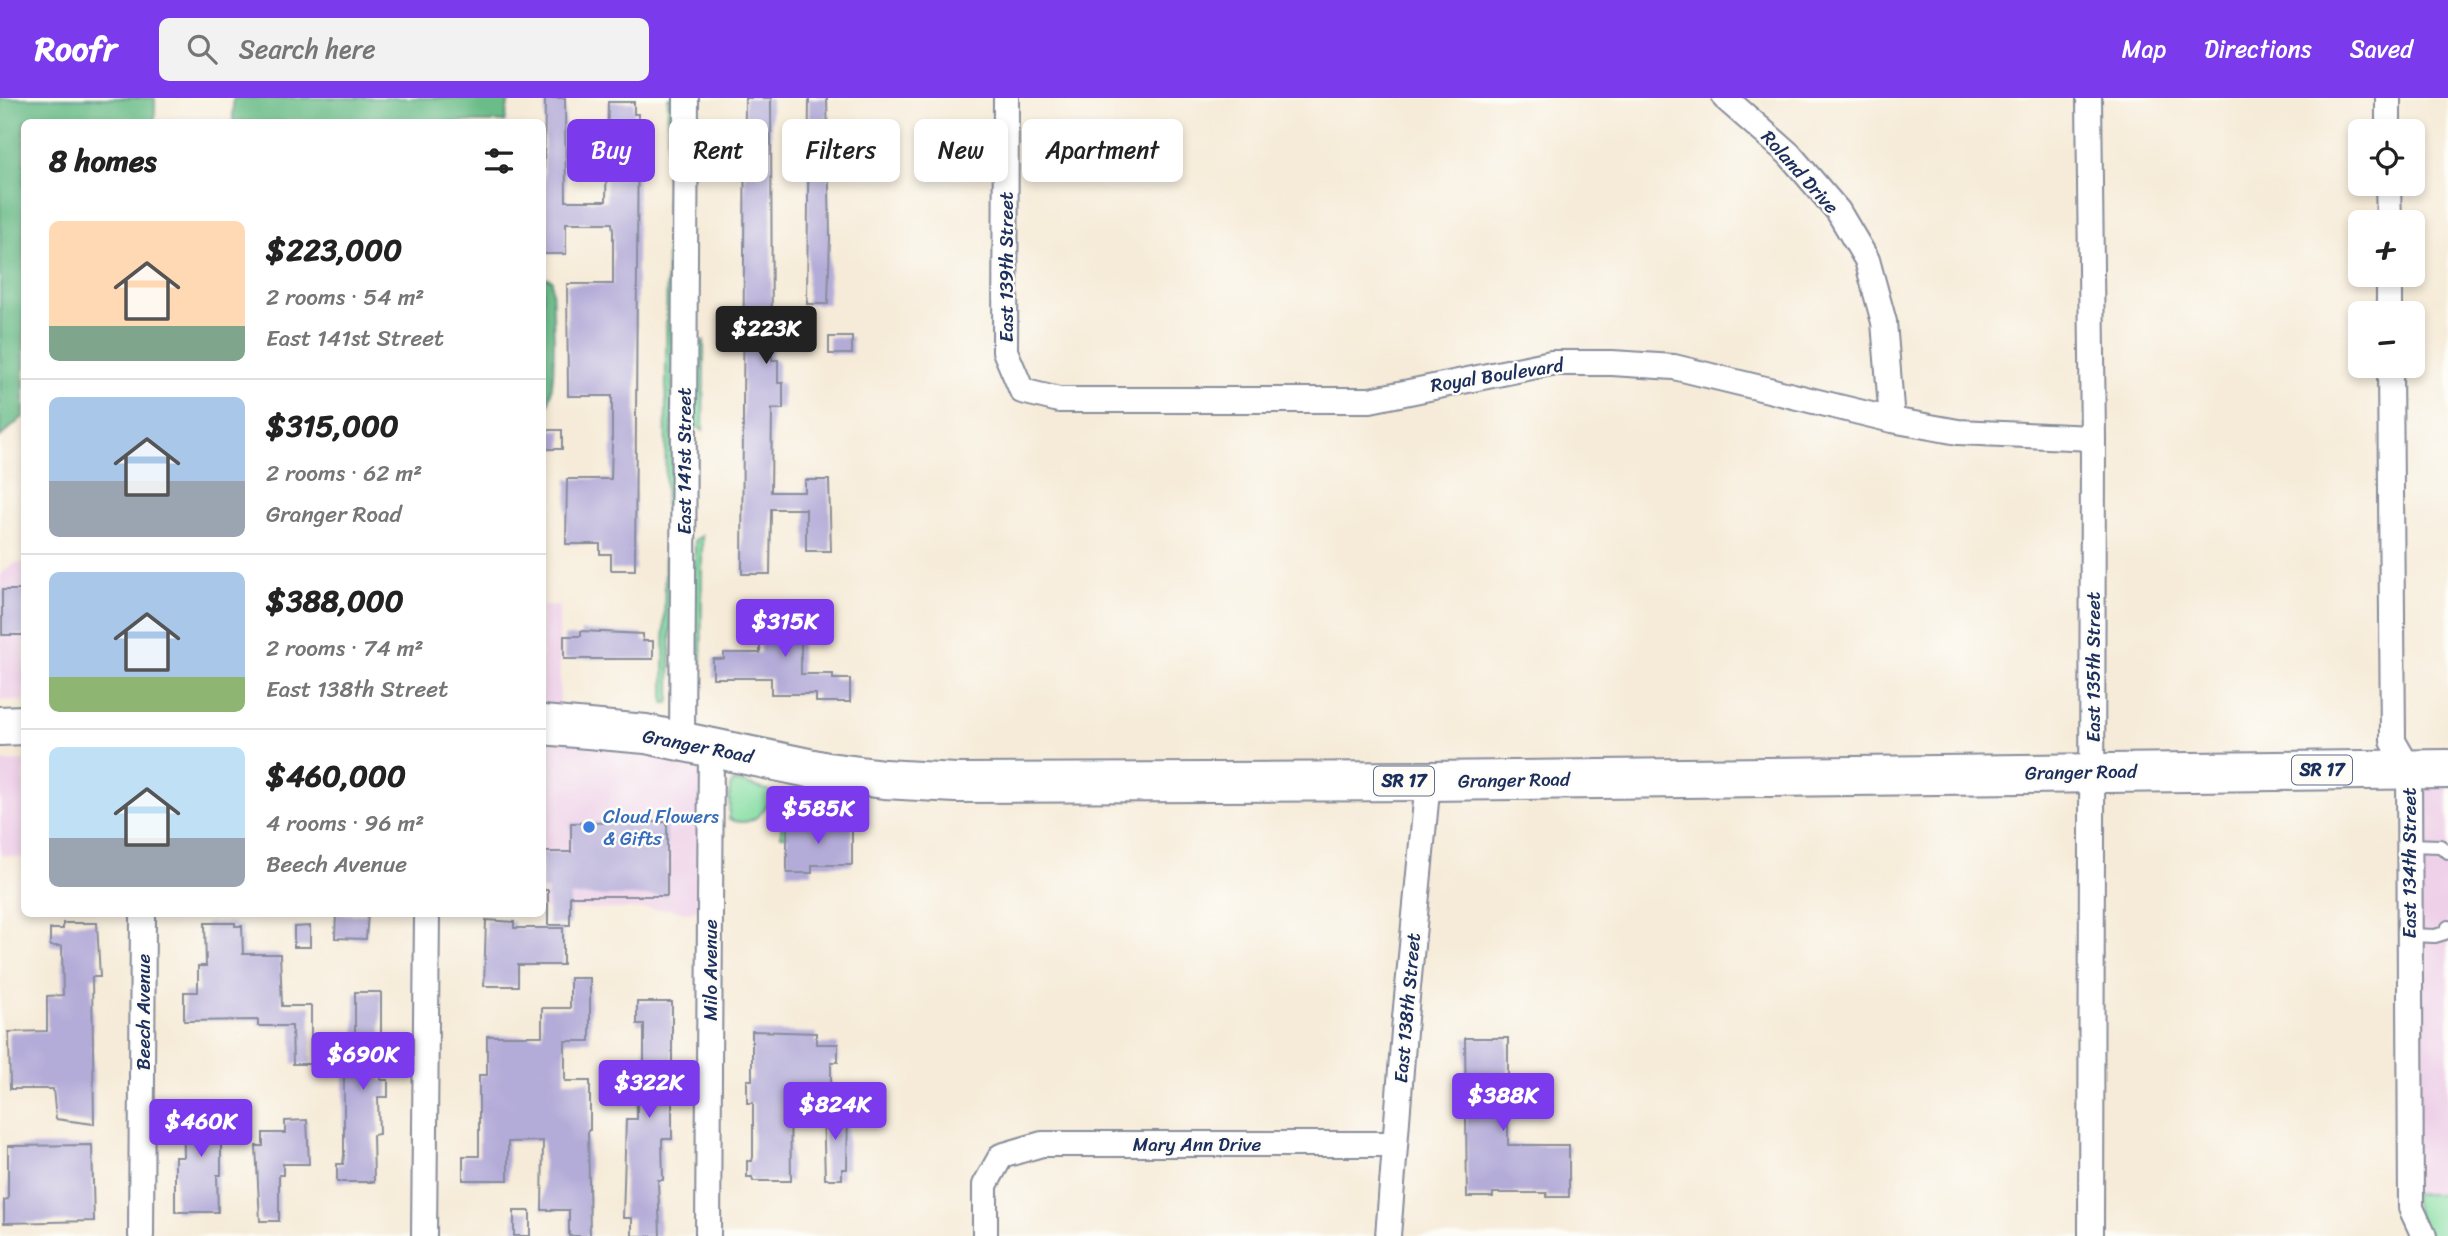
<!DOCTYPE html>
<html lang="en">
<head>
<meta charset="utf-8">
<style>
  body { margin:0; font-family:Sriracha,sans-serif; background:#f2f2f2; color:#222; height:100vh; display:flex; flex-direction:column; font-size:26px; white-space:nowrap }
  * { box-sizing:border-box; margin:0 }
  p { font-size:23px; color:#767676 }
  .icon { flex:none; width:38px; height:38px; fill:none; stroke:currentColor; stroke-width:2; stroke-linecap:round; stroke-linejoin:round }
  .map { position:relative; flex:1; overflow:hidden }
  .details { position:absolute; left:21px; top:21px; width:525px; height:798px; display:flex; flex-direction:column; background:#fff; border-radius:10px; box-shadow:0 4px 10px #0003 }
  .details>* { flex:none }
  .banner { position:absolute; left:567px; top:21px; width:665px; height:63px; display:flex; gap:14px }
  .buttons { position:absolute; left:2348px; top:21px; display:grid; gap:14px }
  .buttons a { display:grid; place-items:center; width:77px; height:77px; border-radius:10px; background:#fff; box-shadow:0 4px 10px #0003; font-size:35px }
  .price { position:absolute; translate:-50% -60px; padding:0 16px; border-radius:7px; background:#7c3aed; color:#fff; font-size:23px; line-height:46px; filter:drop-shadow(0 2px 4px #0008) }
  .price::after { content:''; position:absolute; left:50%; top:42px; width:21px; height:16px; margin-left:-10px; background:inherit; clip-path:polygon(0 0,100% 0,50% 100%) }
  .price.active { background:#222; color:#fff }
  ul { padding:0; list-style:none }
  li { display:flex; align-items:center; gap:21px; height:175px; padding:0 28px }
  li+li { border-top:2px solid #e0e0e0 }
  li span { display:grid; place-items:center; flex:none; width:196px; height:140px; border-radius:10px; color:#555 }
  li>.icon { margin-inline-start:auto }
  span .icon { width:84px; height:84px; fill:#fffc; stroke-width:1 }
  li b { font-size:30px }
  h2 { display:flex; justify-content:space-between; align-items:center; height:84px; padding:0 28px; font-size:30px }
  .pill { padding:0 24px; border-radius:10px; background:#fff; box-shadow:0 4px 10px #0003; font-size:24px; line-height:63px }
  .pill.active { background:#7c3aed; color:#fff }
  header { display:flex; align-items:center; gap:42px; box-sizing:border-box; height:98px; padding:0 35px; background:#7c3aed; color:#fff }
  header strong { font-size:33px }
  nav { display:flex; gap:38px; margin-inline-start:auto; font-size:24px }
  .search { width:490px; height:63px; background:#f2f2f2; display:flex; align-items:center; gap:18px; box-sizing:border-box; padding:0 24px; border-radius:10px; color:#767676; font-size:26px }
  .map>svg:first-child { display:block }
</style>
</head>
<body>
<header>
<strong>Roofr</strong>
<div class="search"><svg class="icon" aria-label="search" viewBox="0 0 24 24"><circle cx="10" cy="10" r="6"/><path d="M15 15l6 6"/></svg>Search here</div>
<nav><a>Map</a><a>Directions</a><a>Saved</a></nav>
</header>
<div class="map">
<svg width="2448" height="1138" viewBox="0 0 2448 1138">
  <rect width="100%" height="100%" fill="#fdfcf7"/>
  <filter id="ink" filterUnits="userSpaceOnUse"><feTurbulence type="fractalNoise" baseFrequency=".0143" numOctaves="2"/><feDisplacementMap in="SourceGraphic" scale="14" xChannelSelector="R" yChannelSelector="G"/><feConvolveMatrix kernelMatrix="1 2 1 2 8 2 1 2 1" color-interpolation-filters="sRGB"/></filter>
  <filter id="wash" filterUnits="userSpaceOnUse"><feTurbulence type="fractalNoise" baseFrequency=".00686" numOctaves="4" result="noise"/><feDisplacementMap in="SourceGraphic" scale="28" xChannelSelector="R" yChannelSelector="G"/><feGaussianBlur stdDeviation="1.57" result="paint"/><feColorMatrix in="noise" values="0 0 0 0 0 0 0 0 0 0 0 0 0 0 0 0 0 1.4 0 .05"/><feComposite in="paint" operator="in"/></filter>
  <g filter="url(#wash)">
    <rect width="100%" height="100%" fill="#f6ebd8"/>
    <path fill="#eed0e8" d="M15,465h9v138l-24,-1v-125z
      M542,508h17l1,120 151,20 -1,164h-18v3l-22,-4h-127z
      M24,663v97l-24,-3v-93z
      M2448,671v425h-37l-2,-424z"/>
    <path fill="#84dda2" stroke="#508680" stroke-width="2" d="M668,0h6l-4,599 -1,6h-5z
      M704,243l-1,89 -7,-4v-80z
      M702,438l-1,161 -7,-2 1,-155z
      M733,684h6l32,9c-2,21 -21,38 -42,28l1,-32z
      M783,696l31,9 -2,20h-24l-1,13h-6z
      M2411,1096h37v42h-24z"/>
    <path fill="#6bbc88" stroke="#437673" stroke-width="2" d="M0,0h155v24h-131v294l-24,21z
      M233,0h276l-4,24h-272z
      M543,178l9,4c0,38 8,105 -9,138z"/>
    <g id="blocks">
      <path fill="#b4acd8" d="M545,0h20l1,103h40l2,-99h26v12h4l-3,456h-24v-16h-11v-10h-34l1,-65h44l1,-36v-47h-44l-1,-112h46v-54l-1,-7h-46v31h-23z
        M745,0h26l1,262h6v23h5v26h-11l-1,83h34v-12h24l2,71h-25v-42h-35l-1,65h-28z
        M809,0h18l3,139 -2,67h-21z
        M829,239h23v17h-23z
        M542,332h20v19h-20z
        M2,492h22v45h-22z
        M760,512h20v6h46v25h-25v33h32v5h17v23h-34v-8h-45v-16h-58v-19h11v-6h36z
        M581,533l62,3v7h10v18h-89v-23h17z
        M667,724v74h-97v29h-22v-35h-6v-38h29v-29z
        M787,725l65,2v40h-40v8h-25z
        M336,816h32l-2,25 -31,-1z
        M486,822l28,2v6h49v37h-45v21h-34z
        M63,825h34l3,54h-8l2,147 -38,-5 -3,-30h-43l-1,-57 38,-1v-35l16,-1 -1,-49h-12v-17h13z
        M205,825h30v3h7l1,28h37l2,52h29v58h-18l-1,-38h-34v-6l-74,1v-29h14v-26h8z
        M310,828v21h-16v-20z
        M570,880h20v63h-25v40h25v49h-2l2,106h-21v-26h-27l1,-69 -35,1v38h-45v-24h16v-81h8v-39h55v-28h28z
        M355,894h26v88h7v17h-10l1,37 -6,1 1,47h-37v-18h6l1,-9v-86l7,-1v-23h4z
        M637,904h35v137h-10l1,41h-5l2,56h-28v-18h-9l3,-99h11v-33h-13v-19h20v-43h-7z
        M752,933l64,2v11h22v18h-7v34h-41l1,85h-38l-1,-4h-5v-16h5l1,-4v-54h-6v-23h5z
        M1465,940h43v107h61v52h-22v-4h-54v4h-26z
        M230,1009l1,26h-10v42h-4l1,37h-43v-55h9l-1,-49z
        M823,1010h25l-1,61h-5v10h-17z
        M307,1022l2,44h-26v11h-4v46h-19l-4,-75h7v-13h22v-12z
        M92,1047l2,76 -90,2v-23l4,-1v-53z
        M514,1113h16v25h-16z"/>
    </g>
  </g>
  <g filter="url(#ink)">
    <use href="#blocks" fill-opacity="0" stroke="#888d9b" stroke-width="2"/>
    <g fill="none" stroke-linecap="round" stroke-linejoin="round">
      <defs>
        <path id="lane" d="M2409,747l31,1 8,6
          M2410,837l25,1 10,-3 3,-6"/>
        <path id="street" d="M1006,0l-1,253 17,40 37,9h311l181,-37h61l62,4 218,53 66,12 135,6
          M1725,0l64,56 49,57 29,49 17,62 8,98
          M2089,0l4,340 -2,798
          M2388,0v33
          M2388,86l1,38
          M2389,177v38
          M2390,268l3,375 16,28 2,439 13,28
          M682,642l4,-642
          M141,1138l2,-322
          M424,1138l3,-322
          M708,1138l3,-490
          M985,1138v-51l16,-29 41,-12h353
          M1388,1138l17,-218 23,-237"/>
        <path id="primary" d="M542,627l104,9 182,38 56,7 72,4 472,-2 1020,-12
          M0,628l24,-1"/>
      </defs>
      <use href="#lane" stroke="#888d9b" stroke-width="16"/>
      <use href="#street" stroke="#888d9b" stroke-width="28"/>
      <use href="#primary" stroke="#888d9b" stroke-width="42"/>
      <use href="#lane" stroke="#fff" stroke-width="12"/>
      <use href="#street" stroke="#fff" stroke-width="24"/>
      <use href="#primary" stroke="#fff" stroke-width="38"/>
    </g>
  </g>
  <circle fill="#3f7fe0" stroke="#fdfcf7" stroke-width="2.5" cx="589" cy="729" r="7"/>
  <g text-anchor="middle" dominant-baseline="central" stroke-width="5" stroke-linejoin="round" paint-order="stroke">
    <g fill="#fdfcf7" stroke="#5f6c8c" stroke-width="2">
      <rect x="2292" y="657.5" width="60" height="29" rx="5"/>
      <rect x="1374" y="668.5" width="60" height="29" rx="5"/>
    </g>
    <g font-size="18" font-weight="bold" fill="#1b2f5e">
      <text x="2322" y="672">SR 17</text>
      <text x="1404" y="683">SR 17</text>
    </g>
    <g font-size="19" fill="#1b2f5e" stroke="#fdfcf7">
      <text transform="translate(1800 74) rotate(48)">Roland Drive</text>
      <text transform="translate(1006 169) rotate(-90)">East 139th Street</text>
      <text transform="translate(1497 277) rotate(-9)">Royal Boulevard</text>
      <text transform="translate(684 363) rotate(-90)">East 141st Street</text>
      <text transform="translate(2093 569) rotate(-90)">East 135th Street</text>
      <text transform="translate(698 648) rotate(11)">Granger Road</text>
      <text transform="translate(2081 674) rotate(-1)">Granger Road</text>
      <text transform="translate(1514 682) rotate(-1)">Granger Road</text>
      <text transform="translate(2409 765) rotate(-90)">East 134th Street</text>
      <text transform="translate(710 872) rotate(-90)">Milo Avenue</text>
      <text transform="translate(1407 910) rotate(-85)">East 138th Street</text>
      <text transform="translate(143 914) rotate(-90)">Beech Avenue</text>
      <text x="1197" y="1046">Mary Ann Drive</text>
    </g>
    <g font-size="19" fill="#366cbe" stroke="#fdfcf7" text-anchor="start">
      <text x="603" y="718">Cloud Flowers<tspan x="603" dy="22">&amp; Gifts</tspan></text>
    </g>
  </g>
</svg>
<div class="buttons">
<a><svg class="icon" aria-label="locate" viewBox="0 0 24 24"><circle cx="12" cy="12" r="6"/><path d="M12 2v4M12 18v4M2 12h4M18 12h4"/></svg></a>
<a>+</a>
<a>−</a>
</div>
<b class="price active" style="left:766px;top:268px">$223K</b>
<b class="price" style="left:785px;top:561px">$315K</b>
<b class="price" style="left:818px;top:748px">$585K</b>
<b class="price" style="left:363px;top:994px">$690K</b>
<b class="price" style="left:649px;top:1022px">$322K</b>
<b class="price" style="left:1503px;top:1035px">$388K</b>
<b class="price" style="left:835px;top:1044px">$824K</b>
<b class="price" style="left:201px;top:1061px">$460K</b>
<div class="banner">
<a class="pill active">Buy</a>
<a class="pill">Rent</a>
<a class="pill">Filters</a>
<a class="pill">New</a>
<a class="pill">Apartment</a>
</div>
<section class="details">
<h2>8 homes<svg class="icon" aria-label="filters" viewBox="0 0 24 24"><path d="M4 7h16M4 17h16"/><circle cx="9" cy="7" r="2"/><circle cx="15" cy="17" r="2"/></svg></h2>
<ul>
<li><span style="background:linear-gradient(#ffd9b3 75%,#7fa58c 0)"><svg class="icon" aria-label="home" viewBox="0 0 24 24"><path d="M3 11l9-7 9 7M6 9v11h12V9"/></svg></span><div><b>$223,000</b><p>2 rooms · 54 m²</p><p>East 141st Street</p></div></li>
<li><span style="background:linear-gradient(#a9c7e8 60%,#9aa5b1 0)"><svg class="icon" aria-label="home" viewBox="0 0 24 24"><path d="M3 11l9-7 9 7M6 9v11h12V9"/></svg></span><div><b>$315,000</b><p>2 rooms · 62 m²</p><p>Granger Road</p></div></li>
<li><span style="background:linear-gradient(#a9c7e8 75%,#8fb573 0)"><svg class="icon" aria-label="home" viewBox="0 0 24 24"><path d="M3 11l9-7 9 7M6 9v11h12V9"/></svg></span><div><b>$388,000</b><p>2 rooms · 74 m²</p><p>East 138th Street</p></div></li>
<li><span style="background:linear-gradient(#bfe0f5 65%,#9aa5b1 0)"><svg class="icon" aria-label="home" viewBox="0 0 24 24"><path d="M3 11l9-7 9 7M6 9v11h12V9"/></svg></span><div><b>$460,000</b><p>4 rooms · 96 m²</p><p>Beech Avenue</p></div></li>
</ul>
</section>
</div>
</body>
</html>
